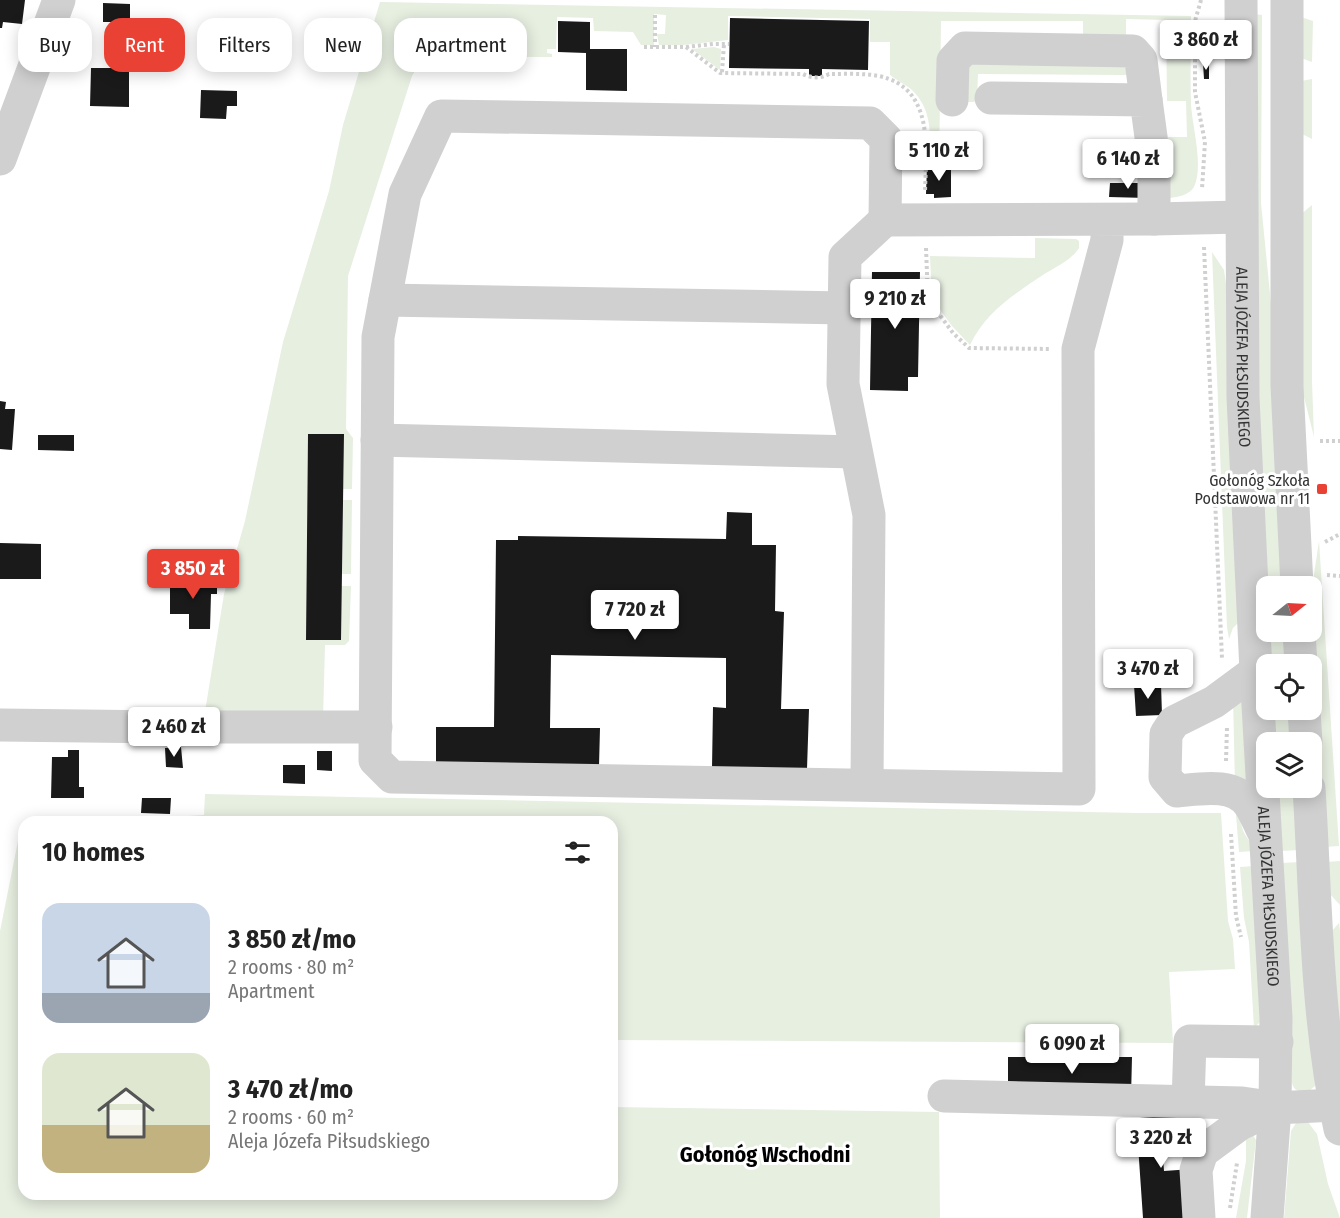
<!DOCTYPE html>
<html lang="en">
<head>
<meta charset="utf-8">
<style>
  body { margin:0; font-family:"Fira Sans Condensed",sans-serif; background:#f6f6f6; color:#222; height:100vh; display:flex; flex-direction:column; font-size:22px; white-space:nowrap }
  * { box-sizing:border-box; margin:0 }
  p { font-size:20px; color:#767676 }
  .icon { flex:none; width:33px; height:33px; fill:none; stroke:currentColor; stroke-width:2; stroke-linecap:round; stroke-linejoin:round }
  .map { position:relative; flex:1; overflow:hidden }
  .drawer { position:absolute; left:18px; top:816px; width:600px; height:384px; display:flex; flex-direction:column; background:#fff; border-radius:18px; box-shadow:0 3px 15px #0003 }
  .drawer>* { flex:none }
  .top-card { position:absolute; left:18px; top:18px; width:600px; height:54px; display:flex; gap:12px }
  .needle { width:39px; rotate:72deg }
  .controls { position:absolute; left:1256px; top:576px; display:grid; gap:12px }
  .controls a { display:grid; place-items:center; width:66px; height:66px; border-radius:12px; background:#fff; box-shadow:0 3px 15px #0003; font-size:30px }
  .price { position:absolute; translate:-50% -51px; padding:0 14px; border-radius:6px; background:#fff; color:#222; font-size:20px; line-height:39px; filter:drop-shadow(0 2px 3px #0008) }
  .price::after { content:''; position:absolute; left:50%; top:36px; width:18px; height:14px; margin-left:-9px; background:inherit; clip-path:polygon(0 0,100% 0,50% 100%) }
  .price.selected { background:#ea4135; color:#fff }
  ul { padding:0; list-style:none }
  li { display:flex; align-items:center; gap:18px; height:150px; padding:0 24px }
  li span { display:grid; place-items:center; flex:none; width:168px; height:120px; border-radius:18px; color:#555 }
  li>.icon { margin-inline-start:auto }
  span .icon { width:72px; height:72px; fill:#fffc; stroke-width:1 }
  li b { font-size:26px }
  h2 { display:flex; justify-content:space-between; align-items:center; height:72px; padding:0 24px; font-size:26px }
  .tag { padding:0 21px; border-radius:18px; background:#fff; box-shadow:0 3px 15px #0003; font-size:21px; line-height:54px }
  .tag.selected { background:#ea4135; color:#fff }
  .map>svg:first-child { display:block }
</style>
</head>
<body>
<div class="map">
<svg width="1340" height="1218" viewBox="0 0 1340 1218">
  <rect width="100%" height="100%" fill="#fff"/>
  <path fill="#e7efe1" d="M380,2l811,14c0,29 -1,59 0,88 1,22 13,62 3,83 -5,8 -16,10 -24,11l-3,-61h20l-1,-36h-19l-1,-81 -40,-1v22l-43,-1v-19h-142l-2,146h-9c0,-27 4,-55 -17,-76 -7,-7 -16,-10 -23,-16v-33h-20v-23l-142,-3v24l-45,5h-24l-2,-11h8l1,-19 -12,-1v31h-13l-8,-13 -39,-1 -1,-13 -36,-1 -1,32h-9v4l5,1v3h-115l-18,7 -7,12 -64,200 -2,153 7,9 -1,51h-9l1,-55h-36l-2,205 35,1v-54h10l-2,55 -4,4h-20l-2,74 -119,-1 20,-124 21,-73 38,-179 46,-151 14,-66z
    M1255,14l7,1 -1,188 11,111 11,272h-17l-6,-66z
    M1301,17l12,4 -1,41 -11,-4z
    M714,47l7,2 -1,21 -28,-21z
    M1127,61l-1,14 -148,-1 -1,24 -3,4h-7l-2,-38z
    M1312,79v60l-12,-6 1,-52z
    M1312,205v176l2,56 -14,-56v-166z
    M1035,238l41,1 3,2v7c-7,11 -21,18 -33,25 -30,20 -60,38 -76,72l-18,-19 -20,-27 -2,-43 105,2z
    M1212,252l12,18 2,14 12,339 -5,5 -4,11 -2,-12z
    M343,500h9l-1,74h-9z
    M1319,541l20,305 -14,1 -14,-253z
    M1267,632h18l3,32h-19z
    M1241,688l8,104 -14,-6 -2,-90z
    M1272,710h18l2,32h-18z
    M1277,788h18l4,62 -18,1z
    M205,794l932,19h84l7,108 5,18 2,30 -66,3 4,71 -561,-3v-218h-524l116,-7z
    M1235,802c4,9 5,16 7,25 2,10 10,14 12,24l-15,1z
    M21,826h3v368h588v-87l327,5 1,106h-940v-287z
    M1340,861v44l-11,-12 -3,-31z
    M1300,862l16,223 -8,7c-7,0 -14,0 -16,-9v-54l-10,-166z
    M1254,866l7,155 -7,7 -5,-86 -5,-24 -4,-51z
    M1339,923l1,8v100l-9,-99z
    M1308,1122l9,12 11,50 12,34h-56l7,-87 5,-8z
    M1253,1135l3,5 -9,78h-11l10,-57v-25z"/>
  <path fill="#1a1a1a" d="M0,0h25l-3,24 -19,-2 -1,6h-2z
    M103,3l27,1v18h-27z
    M730,18l139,3 -1,49 -46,-1v7h-13v-7l-80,-1z
    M558,21l32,1v27h37v42l-41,-1v-37l-28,-1z
    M1203,63h6v16h-5z
    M91,68h38v39l-39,-1z
    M201,90l36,1v15h-10l-1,13 -26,-1z
    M927,167h24v30l-17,1v-4h-8z
    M1110,183h37v15l-38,-1z
    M872,272h48l-2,105h-10v14l-38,-1z
    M0,401l6,1 -1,7h10l-3,41 -12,-1z
    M308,434h36l-3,206h-35z
    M38,435h36v16l-36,-1z
    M727,512l25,1v32h24l-1,66 9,1 -3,97h28l-2,60 -95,-1 1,-61 13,1v-50l-175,-3 -1,73h50l-1,38 -163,-2v-37h58l2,-187h22v-4l208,3z
    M0,543l41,1v35h-41z
    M170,578h47v16h-6l-1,35h-21v-15h-19z
    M1161,684l1,31 -26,1 -2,-31z
    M181,747l2,21 -17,-1 -1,-19z
    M68,750h11v37h5v11h-33l1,-41h16z
    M317,751h15v20l-15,-1z
    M283,765h22v19l-22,-1z
    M142,798h29l-1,16 -29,-1z
    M1008,1057h124l-1,40 -123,-7z
    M1181,1115l2,28 -21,2 2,26 28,-2 4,49h-53l-5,-73 -10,1 -2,-27z"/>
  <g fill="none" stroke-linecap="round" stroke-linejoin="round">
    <path stroke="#d0d0d0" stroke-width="4" stroke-dasharray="3 3" stroke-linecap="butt" d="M1201,0l-6,21v71l10,50 -3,47
      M655,15v32
      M644,47h42l27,-3h16
      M686,47l34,26 83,1c8,4 17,5 26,0 16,0 34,-1 50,2 56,12 47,74 46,116
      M722,72l2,-28
      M1204,247l18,412
      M926,248l2,51 25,34 16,15 81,1
      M1320,441h20
      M1325,542l15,-8
      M1327,575l13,1
      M1226,761l1,-34
      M1231,834l5,82 5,21
      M1230,1208l7,-45"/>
    <g stroke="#d0d0d0" stroke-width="33">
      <path id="s1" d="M1241,0l2,397 13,274 20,347 -1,90 -8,110"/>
      <path d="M1287,0v386l10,200"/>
      <path d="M991,98l155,2 8,59v60"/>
      <path d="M952,100l1,-39 12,-13 168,3 8,9 5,40"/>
      <path d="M0,159l59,-159"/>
      <path d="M1107,220v20l-29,109 1,440 -687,-12 -17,-17 3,-423 27,-143 36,-78 429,7 16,16 -1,81 269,-1 87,-2"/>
      <path d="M385,300l460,8"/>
      <path d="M377,440l479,12"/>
      <path d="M1299,632l2,32"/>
      <path d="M1256,671l-42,31 -40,20 -8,12 -1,43 12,14c23,-2 56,-9 72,13 6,8 10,20 15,29"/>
      <path d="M1304,710l2,32"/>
      <path d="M0,725l168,2h208"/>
      <path d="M867,784l2,-269 -26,-131 2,-127 40,-37"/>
      <path d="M1309,788c7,113 7,230 31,341"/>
      <path d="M944,1096l298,7 33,5 60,-3"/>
      <path d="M1188,1103l2,-62 87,1"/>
      <path d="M1199,1218l-3,-48 6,-18 38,-28 35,-16"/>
    </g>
  </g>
  <rect fill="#ea4135" stroke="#fff" stroke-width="2" x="1316" y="483" width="12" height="12" rx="3"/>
  <g text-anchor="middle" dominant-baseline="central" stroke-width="6" stroke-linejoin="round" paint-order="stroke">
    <g font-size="16" fill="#333" stroke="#fff">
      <text stroke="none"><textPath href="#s1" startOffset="357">ALEJA JÓZEFA PIŁSUDSKIEGO</textPath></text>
      <text stroke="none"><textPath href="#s1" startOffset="897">ALEJA JÓZEFA PIŁSUDSKIEGO</textPath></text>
    </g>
    <g font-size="16" fill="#333" stroke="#fff" text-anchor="end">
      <text x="1310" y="480">Gołonóg Szkoła<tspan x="1310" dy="18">Podstawowa nr 11</tspan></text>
    </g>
    <g font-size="22" font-weight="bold" fill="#000" stroke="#fff">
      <text x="765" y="1154">Gołonóg Wschodni</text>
    </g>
  </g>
</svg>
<div class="controls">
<a><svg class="needle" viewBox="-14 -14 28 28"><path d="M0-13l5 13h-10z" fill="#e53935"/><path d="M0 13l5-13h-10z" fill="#767676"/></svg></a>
<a><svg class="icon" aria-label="locate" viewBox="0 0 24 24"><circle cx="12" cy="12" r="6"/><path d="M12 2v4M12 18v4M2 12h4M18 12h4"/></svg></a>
<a><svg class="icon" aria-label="layers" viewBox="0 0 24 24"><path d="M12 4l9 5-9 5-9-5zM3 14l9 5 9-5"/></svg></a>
</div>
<b class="price" style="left:1206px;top:71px">3 860 zł</b>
<b class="price" style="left:939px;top:182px">5 110 zł</b>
<b class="price" style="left:1128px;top:190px">6 140 zł</b>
<b class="price" style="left:895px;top:330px">9 210 zł</b>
<b class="price selected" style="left:193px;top:600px">3 850 zł</b>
<b class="price" style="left:635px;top:641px">7 720 zł</b>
<b class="price" style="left:1148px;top:700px">3 470 zł</b>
<b class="price" style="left:174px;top:758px">2 460 zł</b>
<b class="price" style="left:1072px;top:1075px">6 090 zł</b>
<b class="price" style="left:1161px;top:1169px">3 220 zł</b>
<div class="top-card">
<a class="tag">Buy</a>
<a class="tag selected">Rent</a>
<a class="tag">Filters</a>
<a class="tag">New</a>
<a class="tag">Apartment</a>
</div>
<section class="drawer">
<h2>10 homes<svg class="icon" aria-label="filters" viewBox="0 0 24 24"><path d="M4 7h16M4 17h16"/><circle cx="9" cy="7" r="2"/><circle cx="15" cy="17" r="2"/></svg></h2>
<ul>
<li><span style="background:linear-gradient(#c9d6e8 75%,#9aa5b1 0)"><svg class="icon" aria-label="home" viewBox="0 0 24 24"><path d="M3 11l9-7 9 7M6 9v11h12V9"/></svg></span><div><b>3 850 zł/mo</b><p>2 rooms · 80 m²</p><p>Apartment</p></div></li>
<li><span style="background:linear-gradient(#dfe7d0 60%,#c2b280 0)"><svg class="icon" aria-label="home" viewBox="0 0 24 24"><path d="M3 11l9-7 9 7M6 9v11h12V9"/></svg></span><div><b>3 470 zł/mo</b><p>2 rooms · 60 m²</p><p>Aleja Józefa Piłsudskiego</p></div></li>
</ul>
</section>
</div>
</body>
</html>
